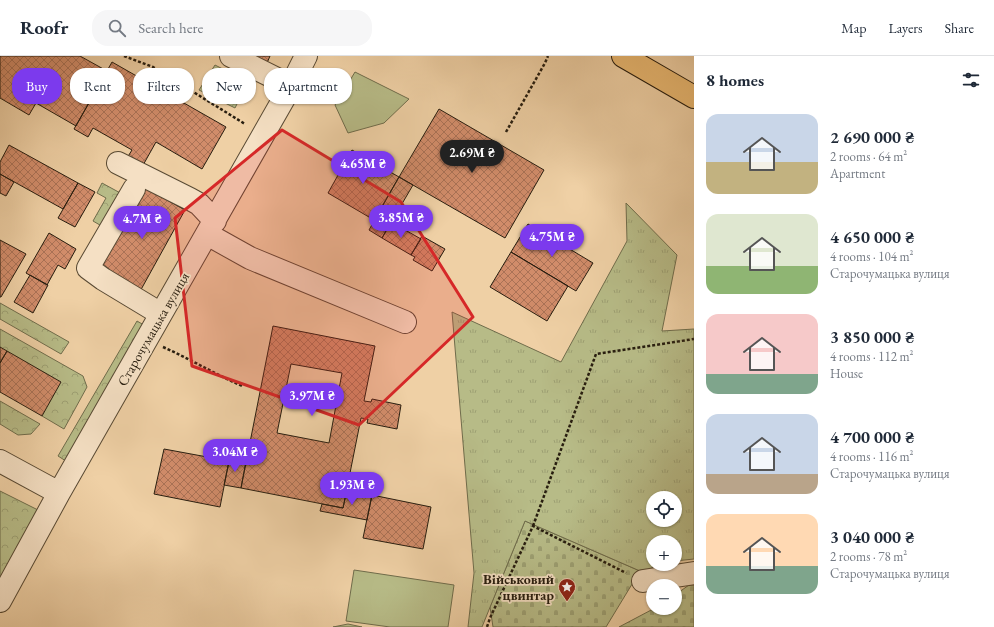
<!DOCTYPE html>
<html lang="en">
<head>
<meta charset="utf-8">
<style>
  body { margin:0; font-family:"EB Garamond",serif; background:#f6f6f7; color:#1f2937; height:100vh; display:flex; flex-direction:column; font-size:15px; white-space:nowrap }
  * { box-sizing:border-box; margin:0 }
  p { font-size:13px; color:#747a83 }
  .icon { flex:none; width:22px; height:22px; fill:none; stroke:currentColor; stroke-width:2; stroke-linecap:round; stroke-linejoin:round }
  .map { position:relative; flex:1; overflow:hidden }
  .sheet { display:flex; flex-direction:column; background:#fff; width:300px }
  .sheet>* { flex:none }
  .banner { position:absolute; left:12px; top:12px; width:380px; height:36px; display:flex; gap:8px }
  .controls { position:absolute; left:646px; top:435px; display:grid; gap:8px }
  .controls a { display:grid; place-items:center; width:36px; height:36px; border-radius:50%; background:#fff; box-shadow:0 1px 3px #0004; font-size:20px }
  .price { position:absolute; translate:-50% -34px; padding:0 9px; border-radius:14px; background:#7c3aed; color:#fff; font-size:13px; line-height:26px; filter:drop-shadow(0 1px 2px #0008) }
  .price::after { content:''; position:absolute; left:50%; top:24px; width:12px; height:9px; margin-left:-6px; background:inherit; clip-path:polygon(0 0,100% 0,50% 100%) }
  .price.selected { background:#222; color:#fff }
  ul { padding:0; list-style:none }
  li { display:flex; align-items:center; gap:12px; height:100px; padding:0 12px }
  li span { display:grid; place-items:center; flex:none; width:112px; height:80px; border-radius:12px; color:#555 }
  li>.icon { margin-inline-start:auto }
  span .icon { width:48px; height:48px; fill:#fffc; stroke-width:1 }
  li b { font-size:17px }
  h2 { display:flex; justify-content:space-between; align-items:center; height:48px; padding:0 12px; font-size:17px }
  .chip { padding:0 14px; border-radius:16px; background:#fff; box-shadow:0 1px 3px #0004; font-size:14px; line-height:36px }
  .chip.selected { background:#7c3aed; color:#fff }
  header { display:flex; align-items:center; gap:24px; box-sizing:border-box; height:56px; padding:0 20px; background:#fff; border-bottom:1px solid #e0e1e3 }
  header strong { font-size:19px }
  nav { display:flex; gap:22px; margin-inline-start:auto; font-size:14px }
  .search { width:280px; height:36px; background:#f6f6f7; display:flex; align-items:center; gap:10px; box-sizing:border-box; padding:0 14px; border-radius:16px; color:#747a83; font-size:15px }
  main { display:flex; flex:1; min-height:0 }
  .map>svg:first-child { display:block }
</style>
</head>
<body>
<header>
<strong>Roofr</strong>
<div class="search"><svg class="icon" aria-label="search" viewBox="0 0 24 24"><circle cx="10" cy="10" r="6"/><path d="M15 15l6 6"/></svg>Search here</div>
<nav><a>Map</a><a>Layers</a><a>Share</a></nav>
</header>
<main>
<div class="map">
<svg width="694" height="571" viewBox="0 0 694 571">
  <defs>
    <pattern id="forest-crowns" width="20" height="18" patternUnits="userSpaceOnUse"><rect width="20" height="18" fill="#b7bb87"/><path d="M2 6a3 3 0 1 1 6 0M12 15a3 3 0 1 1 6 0" fill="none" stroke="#9da073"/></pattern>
    <pattern id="cemetery-stones" width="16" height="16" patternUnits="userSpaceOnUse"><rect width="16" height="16" fill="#b7bb87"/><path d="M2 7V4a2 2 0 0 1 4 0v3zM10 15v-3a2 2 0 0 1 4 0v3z" fill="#9da073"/></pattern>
    <pattern id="park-tufts" width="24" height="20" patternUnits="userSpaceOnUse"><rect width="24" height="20" fill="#b7bb87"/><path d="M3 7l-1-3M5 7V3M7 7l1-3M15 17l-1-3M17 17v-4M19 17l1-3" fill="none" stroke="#9da073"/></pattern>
    <pattern id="building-cross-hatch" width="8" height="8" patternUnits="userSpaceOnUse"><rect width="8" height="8" fill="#d18c6a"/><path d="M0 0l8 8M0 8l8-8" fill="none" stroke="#aa7256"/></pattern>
  </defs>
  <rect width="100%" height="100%" fill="#efd0a5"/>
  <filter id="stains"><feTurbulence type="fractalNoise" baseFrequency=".005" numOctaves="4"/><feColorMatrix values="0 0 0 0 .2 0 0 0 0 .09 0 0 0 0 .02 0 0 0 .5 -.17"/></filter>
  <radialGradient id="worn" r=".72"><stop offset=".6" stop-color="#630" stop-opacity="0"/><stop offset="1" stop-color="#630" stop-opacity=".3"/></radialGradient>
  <path fill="#b7bb87" stroke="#6f6c4b" d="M355,16l54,27 -25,24 -36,10 -13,-28z
    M354,514l100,15 -6,42h-58l-44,-6z
    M348,568l14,3h-29z"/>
  <path fill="url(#forest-crowns)" stroke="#6f6c4b" d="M215,9l33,17 -13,26 -36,-18z
    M102,127l22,12 -19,33 -12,-7 13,-23 -9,-5z
    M0,247l69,39 -8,12 -61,-35z
    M137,265l12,7 -80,135 -11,-7z
    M0,273l83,47 4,11 -23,42 -22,-13 -42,-69z
    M0,345l40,23 -9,10 -13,1 -18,-11z
    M0,435l38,19 -38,69z"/>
  <path fill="url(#cemetery-stones)" stroke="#6f6c4b" d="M525,465l115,50 -34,56h-113l-3,-20z
    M689,529h5v42h-75l36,-19h20v-13z"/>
  <path fill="url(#park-tufts)" stroke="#6f6c4b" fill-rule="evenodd" d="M626,147l51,52 -15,76 32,-2v230l-19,2v-19h-22v22h2l-9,11 -6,-4 -115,-50 -43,106h-14l6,-54 -22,-261 109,50 66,-121zM653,442h22v22h-22z"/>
  <path fill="url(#building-cross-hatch)" stroke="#271d0f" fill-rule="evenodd" d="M0,0h80l27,15 -31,55 -40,-23 -7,12 -29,-17z
    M253,0h17l-3,7z
    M112,6l114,65 -24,42 -46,-27 -14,25 -15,-9 5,-8 -39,-22 -5,9 -14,-8z
    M439,53l105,61 -39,68 -106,-61z
    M9,89l69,38 -15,26 -63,-35v-12z
    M352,94l47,27 -25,43 -46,-27z
    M0,118l14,8 -8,14 -6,-3z
    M399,121l14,8 -31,53 -13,-8z
    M78,127l17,9 -20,35 -17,-9z
    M144,131l41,23 -47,85 -39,-29z
    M391,166l30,17 -10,16 -29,-17z
    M528,168l65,39 -17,28 -65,-39z
    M49,177l27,16 -11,20 -7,-4 -11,20 -21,-12z
    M422,180l23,13 -13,22 -19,-11 2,-3 -4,-2z
    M0,184l26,14 -25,43h-1z
    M511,196l57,34 -21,35 -57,-34z
    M30,219l18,10 -15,28 -19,-11z
    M273,270l102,20 -11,55 7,1 1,-3 29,6 -4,24 -30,-6 1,-4 -7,-1 -18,90 -102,-20zM291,308l51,9 -13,70 -52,-10z
    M0,291l7,4 -7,12z
    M7,295l54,31 -19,34 -42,-24v-29z
    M164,393l65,12 -9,46 -66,-13z
    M230,401l16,4 -5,27 -17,-3z
    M347,434l25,5 -5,25 -47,-9 2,-7 21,4z
    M372,439l59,12 -8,42 -60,-11z"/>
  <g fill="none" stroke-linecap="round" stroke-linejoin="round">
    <defs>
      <path id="minor" d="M231,0l60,30
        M118,107l72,36 9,5 16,17
        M134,133l-46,79 15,11 58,35
        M207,178l43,24 155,64
        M0,405l59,32
        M643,525l51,-8
        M0,545l59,-108 232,-407 15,-30"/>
      <path id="major" d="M623,0l71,41"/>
    </defs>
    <use href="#minor" stroke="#594a34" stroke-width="24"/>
    <use href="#major" stroke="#271d0f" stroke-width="24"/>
    <path stroke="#271d0f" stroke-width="2.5" stroke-dasharray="3 2" stroke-linecap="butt" d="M124,0l29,11 92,57
      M506,76l39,-69 3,-7
      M163,291c27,12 52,27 79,39
      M533,470l63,-172 98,-15
      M487,571l3,-9 43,-92 93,47"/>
    <use href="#minor" stroke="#f5e0c4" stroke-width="22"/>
    <use href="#major" stroke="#e8b872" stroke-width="22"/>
  </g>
  <path fill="#d62828" fill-opacity="0.2" stroke="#d62828" stroke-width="3" stroke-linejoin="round" d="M282,74l119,72 72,115 -114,108 -167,-59 -17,-148z"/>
  <defs>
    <symbol id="sight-pin" viewBox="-11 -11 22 30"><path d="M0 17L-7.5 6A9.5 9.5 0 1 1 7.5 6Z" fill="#8f2418" stroke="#f5e0c4"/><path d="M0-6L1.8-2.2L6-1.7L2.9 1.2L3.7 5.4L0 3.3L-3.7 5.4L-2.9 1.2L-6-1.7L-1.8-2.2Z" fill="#fff"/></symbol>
  </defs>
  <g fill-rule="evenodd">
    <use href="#sight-pin" x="557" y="521" width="20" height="27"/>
  </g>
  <g text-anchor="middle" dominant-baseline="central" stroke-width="3.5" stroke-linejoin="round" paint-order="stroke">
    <g font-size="14" fill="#271d0f" stroke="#f5e0c4">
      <text transform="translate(153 273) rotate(-60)">Старочумацька вулиця</text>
    </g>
    <g font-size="14" font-weight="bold" fill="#271d0f" stroke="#f5e0c4" text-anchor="end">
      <text x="554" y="523">Військовий<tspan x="554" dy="16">цвинтар</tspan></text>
    </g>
  </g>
  <rect width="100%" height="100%" filter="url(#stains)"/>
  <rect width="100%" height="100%" fill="url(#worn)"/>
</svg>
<div class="controls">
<a><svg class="icon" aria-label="locate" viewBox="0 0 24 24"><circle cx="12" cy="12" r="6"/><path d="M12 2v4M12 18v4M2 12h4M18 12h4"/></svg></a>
<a>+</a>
<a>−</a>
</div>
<b class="price selected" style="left:472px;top:118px">2.69M ₴</b>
<b class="price" style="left:363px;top:129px">4.65M ₴</b>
<b class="price" style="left:401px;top:183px">3.85M ₴</b>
<b class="price" style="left:142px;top:184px">4.7M ₴</b>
<b class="price" style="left:552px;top:202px">4.75M ₴</b>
<b class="price" style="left:312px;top:361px">3.97M ₴</b>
<b class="price" style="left:235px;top:417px">3.04M ₴</b>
<b class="price" style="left:352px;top:450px">1.93M ₴</b>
<div class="banner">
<a class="chip selected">Buy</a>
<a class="chip">Rent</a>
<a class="chip">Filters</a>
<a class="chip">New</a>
<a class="chip">Apartment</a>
</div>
</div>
<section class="sheet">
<h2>8 homes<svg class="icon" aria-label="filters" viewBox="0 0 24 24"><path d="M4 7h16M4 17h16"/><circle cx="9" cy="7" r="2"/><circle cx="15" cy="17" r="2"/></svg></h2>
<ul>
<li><span style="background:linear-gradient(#c9d6e8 60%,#c2b280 0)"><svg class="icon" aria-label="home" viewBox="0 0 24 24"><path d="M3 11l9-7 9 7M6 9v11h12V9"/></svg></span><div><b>2 690 000 ₴</b><p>2 rooms · 64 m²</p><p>Apartment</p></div></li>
<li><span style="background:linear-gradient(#dfe7d0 65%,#8fb573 0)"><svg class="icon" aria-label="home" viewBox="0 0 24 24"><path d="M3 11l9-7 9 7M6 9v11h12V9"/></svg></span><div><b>4 650 000 ₴</b><p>4 rooms · 104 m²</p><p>Старочумацька вулиця</p></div></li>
<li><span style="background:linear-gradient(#f6c9c9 75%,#7fa58c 0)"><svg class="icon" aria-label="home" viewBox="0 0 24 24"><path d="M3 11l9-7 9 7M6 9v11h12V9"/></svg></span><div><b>3 850 000 ₴</b><p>4 rooms · 112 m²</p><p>House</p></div></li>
<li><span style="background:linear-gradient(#c9d6e8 75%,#b9a48a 0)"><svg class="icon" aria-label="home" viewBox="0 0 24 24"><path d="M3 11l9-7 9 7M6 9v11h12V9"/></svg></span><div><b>4 700 000 ₴</b><p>4 rooms · 116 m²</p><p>Старочумацька вулиця</p></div></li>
<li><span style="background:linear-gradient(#ffd9b3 65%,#7fa58c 0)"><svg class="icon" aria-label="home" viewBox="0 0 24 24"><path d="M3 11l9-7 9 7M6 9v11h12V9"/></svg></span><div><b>3 040 000 ₴</b><p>2 rooms · 78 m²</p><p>Старочумацька вулиця</p></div></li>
</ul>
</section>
</main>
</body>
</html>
